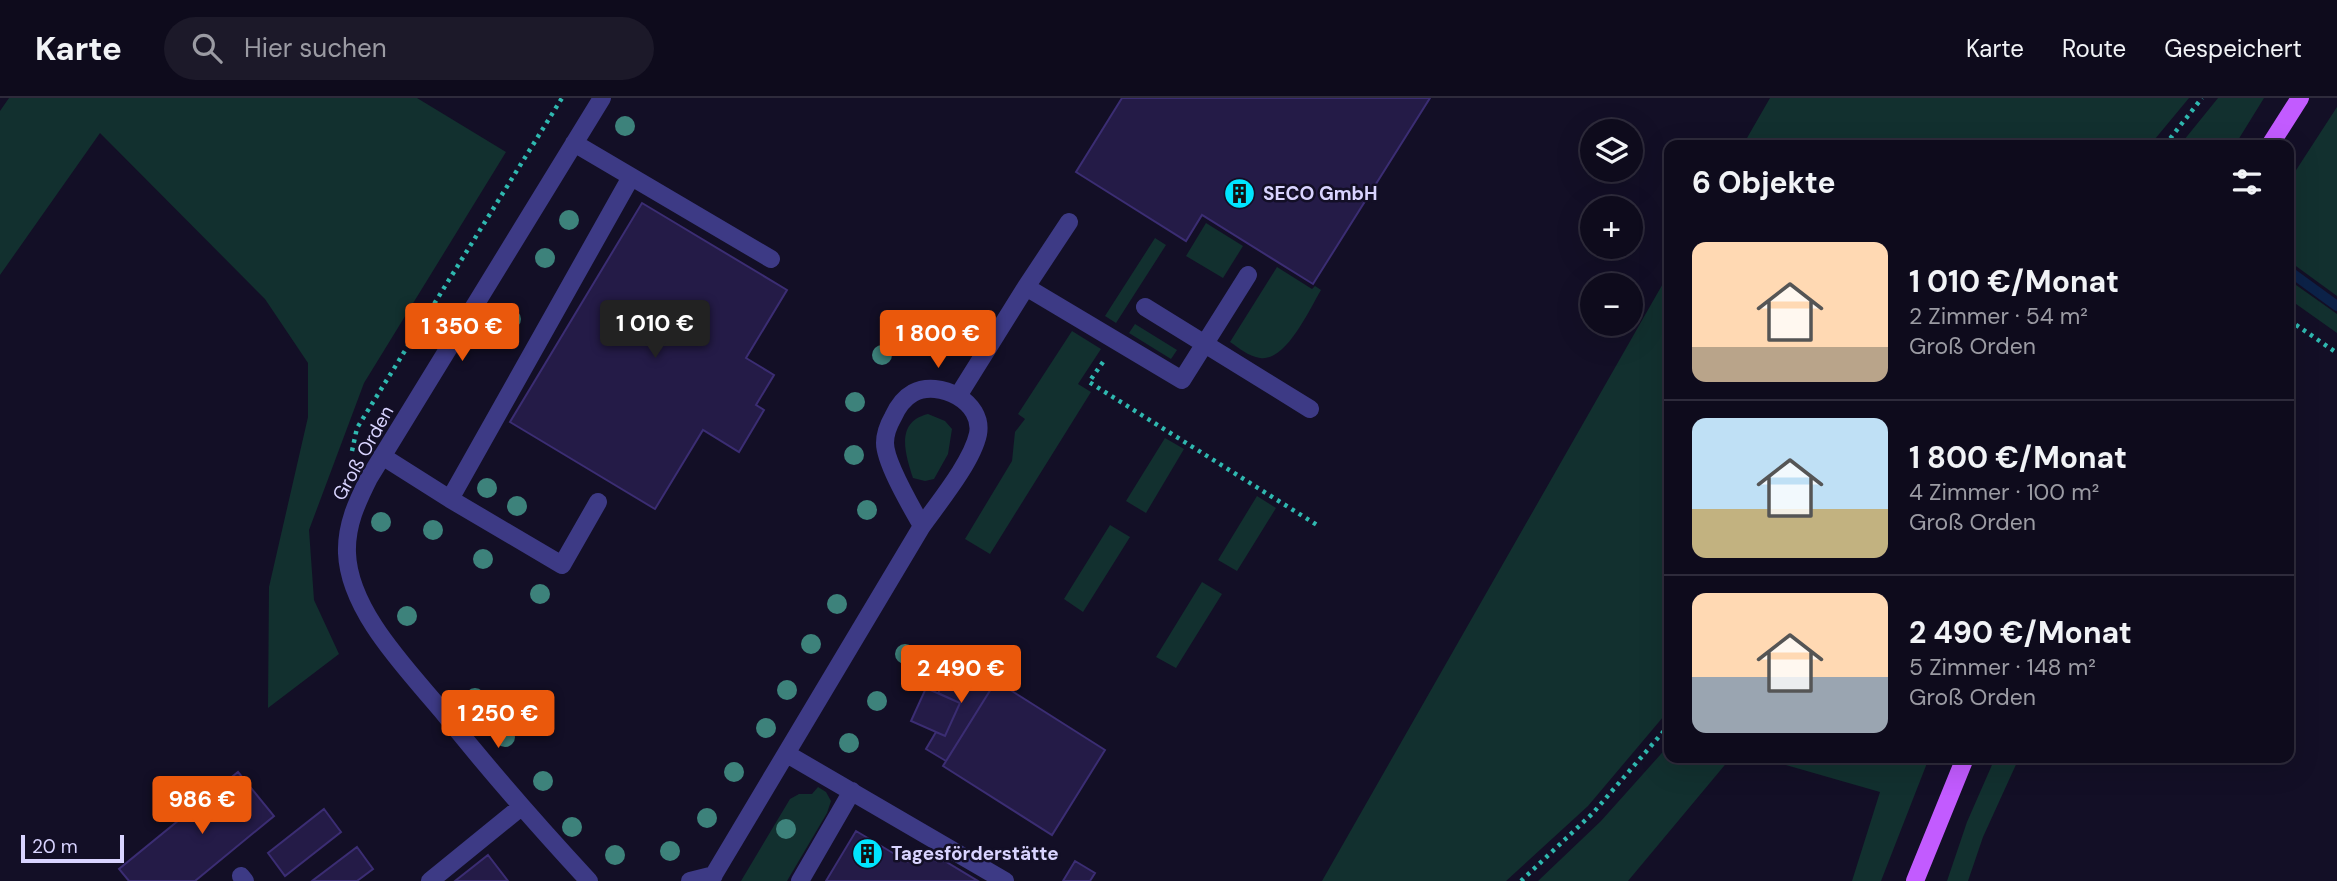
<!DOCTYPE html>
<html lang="de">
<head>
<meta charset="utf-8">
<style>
  body { margin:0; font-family:"DM Sans",sans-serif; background:#1c1929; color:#f1f3f6; height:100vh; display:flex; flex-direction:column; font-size:26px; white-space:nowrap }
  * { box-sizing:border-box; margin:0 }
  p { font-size:23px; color:#9b9ba3 }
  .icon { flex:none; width:38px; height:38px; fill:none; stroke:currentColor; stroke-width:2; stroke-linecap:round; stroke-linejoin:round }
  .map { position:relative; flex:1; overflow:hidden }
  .panel { position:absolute; left:1664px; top:42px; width:630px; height:623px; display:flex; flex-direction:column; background:#0e0b1c; border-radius:14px; box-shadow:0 7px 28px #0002,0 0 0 2px #2e2b3b }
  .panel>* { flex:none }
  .tools { position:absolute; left:1580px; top:21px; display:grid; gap:14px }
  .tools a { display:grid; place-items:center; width:63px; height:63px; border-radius:50%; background:#0e0b1c; box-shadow:0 7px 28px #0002,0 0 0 2px #2e2b3b; font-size:35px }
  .scale { position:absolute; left:21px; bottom:18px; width:103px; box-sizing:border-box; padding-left:7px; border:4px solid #d9d4ff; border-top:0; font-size:19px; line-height:24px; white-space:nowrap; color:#d9d4ff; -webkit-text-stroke:5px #130f26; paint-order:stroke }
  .price { position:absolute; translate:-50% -60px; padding:0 16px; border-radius:7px; background:#ea580c; color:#fff; font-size:23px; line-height:46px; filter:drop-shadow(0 2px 4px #0008) }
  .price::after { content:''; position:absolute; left:50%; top:42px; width:21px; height:16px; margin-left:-10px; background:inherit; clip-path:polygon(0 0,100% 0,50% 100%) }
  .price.active { background:#222; color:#fff }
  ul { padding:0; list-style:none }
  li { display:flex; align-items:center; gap:21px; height:175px; padding:0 28px }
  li+li { border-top:2px solid #2e2b3b }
  li span { display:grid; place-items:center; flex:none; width:196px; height:140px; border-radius:14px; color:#555 }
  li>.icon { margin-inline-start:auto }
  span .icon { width:84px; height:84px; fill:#fffc; stroke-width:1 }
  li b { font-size:30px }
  h2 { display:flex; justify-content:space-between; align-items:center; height:84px; padding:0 28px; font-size:30px }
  header { display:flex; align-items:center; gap:42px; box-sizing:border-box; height:98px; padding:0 35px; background:#0e0b1c; border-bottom:2px solid #2e2b3b }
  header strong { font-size:33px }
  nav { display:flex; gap:38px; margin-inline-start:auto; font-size:24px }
  .search { width:490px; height:63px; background:#1c1929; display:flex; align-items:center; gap:18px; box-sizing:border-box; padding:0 24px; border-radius:38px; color:#9b9ba3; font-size:26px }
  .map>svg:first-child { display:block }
</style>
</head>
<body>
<header>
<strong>Karte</strong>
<div class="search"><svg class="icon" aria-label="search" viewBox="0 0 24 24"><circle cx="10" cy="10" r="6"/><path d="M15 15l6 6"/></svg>Hier suchen</div>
<nav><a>Karte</a><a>Route</a><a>Gespeichert</a></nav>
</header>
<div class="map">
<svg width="2337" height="783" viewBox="0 0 2337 783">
  <rect width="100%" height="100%" fill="#130f26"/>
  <path fill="#12302f" d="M9,0h408l89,54 -142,231 -55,147 5,70 25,54 -71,54 1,-121 39,-170v-54l-43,-64 -165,-166 -100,142v-164z
    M1770,0h419l-39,47h-407z
    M2218,0h46l-29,47h-55z
    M2337,9v189l-48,-35v-80z
    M1206,125l37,23 -20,32 -37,-22z
    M1155,140l11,7 -50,78 -11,-7z
    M1277,169l35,22 3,-3 6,4c-12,20 -35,72 -61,68 -12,-2 -21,-10 -30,-16z
    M1669,175v437l-81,96 -82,75h-184z
    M2289,182l48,34v19l-48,-34z
    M1135,226l42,26 -6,9 -42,-26z
    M1072,233l29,18 -23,35 13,8 -101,162 -25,-15 47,-78 3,-29 10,-13 -7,-5z
    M928,316l17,7 7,8 -4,25 -14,25 -9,2 -12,-3c-8,-25 -18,-56 15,-64z
    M1165,340l19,11 -38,64 -20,-12z
    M1257,398l19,12 -39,63 -19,-11z
    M1110,427l20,12 -47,75 -19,-13z
    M1202,484l20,12 -46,74 -20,-11z
    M1669,647l1,13h69l-10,2 -101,121h-90l63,-60z
    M1761,660h168l-48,123h-29l28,-89z
    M1995,660h24l-36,79 -15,44h-21l20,-59z
    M818,689l8,5 5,9 -4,12 -40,68h-46l49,-82 9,-5h13z"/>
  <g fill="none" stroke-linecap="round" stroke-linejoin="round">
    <path stroke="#0c2248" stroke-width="10" d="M2289,173l48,35"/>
  </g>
  <path fill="#241b47" stroke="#3b2d73" stroke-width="2" d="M1122,0h308l-117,186 -111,-69 -16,26 -110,-69z
    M642,105l145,87 -41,68 28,17 -18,30 8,5 -25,42 -36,-22 -48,79 -145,-87z
    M959,561l37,22 -50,80 -20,-12 10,-17 9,4 15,-33 -22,-10z
    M996,583l109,69 -53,85 -109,-69z
    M926,590l34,15 -15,33 -34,-15z
    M238,674l36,44 -79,65h-66l-10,-12z
    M324,711l17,23 -56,44 -17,-23z
    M856,733l52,31 9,-13 19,12 2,-4 40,24h-152z
    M357,749l16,22 -16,12h-45z
    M488,757l20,26h-53z
    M1075,763l20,12 -5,8h-27z"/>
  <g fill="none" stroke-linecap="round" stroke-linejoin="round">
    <path stroke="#2fb8b0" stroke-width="4.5" stroke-dasharray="3.5 5" stroke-linecap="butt" d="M2165,47l37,-47
      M2289,222l48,33
      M1103,264l-14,20 228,143
      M352,353l5,-23 205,-330
      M1521,783l72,-68 77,-89"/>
    <path stroke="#3d3a85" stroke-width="18" d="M574,45l197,116
      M1026,189l43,-65
      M1145,209l165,102
      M958,298l68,-109 156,93 66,-105
      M382,358l68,43
      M598,404l-36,63 -112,-66 181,-322
      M787,656l218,127
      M241,778l4,5
      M430,783l91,-74
      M589,783c-51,-55 -100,-111 -147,-170 -35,-42 -93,-100 -95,-158 -1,-28 10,-51 22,-75l233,-380
      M690,783l24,-6
      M710,783l212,-355c17,-24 50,-64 56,-92 6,-32 -39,-55 -65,-41 -9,5 -16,15 -20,24 -4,7 -8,18 -8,26 0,20 27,65 37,83
      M800,783l52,-90"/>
    <path stroke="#c25bff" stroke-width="18" d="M2270,47l30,-47
      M1915,783l50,-123"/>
  </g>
  <g fill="#3d827b">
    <circle cx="625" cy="28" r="10"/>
    <circle cx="569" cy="122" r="10"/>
    <circle cx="545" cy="160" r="10"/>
    <circle cx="511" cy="221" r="10"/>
    <circle cx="882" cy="257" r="10"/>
    <circle cx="855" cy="304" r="10"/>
    <circle cx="854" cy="357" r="10"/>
    <circle cx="487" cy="390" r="10"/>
    <circle cx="517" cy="408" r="10"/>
    <circle cx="867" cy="412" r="10"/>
    <circle cx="381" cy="424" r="10"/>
    <circle cx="433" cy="432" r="10"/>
    <circle cx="483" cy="461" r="10"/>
    <circle cx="540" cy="496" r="10"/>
    <circle cx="837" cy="506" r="10"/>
    <circle cx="407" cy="518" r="10"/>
    <circle cx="811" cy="546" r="10"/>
    <circle cx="905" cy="556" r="10"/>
    <circle cx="787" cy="592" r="10"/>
    <circle cx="475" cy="600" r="10"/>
    <circle cx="877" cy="603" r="10"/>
    <circle cx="766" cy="630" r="10"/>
    <circle cx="505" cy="639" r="10"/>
    <circle cx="849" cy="645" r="10"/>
    <circle cx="734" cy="674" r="10"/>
    <circle cx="543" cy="683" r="10"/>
    <circle cx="707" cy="720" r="10"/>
    <circle cx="572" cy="729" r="10"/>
    <circle cx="786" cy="731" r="10"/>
    <circle cx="670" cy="753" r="10"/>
    <circle cx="615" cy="757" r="10"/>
  </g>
  <defs>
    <symbol id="building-disc" viewBox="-11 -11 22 22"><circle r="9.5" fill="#00e5ff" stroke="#130f26"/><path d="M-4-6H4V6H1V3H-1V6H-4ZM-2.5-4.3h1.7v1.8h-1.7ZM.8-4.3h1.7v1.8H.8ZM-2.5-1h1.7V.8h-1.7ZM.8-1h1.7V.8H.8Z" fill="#111"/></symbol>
  </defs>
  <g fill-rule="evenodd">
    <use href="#building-disc" x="1222" y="78" width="35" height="35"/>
    <use href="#building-disc" x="850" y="738" width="35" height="35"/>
  </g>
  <g text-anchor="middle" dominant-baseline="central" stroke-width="5" stroke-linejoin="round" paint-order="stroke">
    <g font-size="19" font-weight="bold" fill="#d9d4ff" stroke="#130f26" text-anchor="start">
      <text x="1263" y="95">SECO GmbH</text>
      <text x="891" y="755">Tagesförderstätte</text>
    </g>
    <g font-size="19" fill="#d9d4ff" stroke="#130f26">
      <text transform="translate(363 355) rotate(-61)">Groß Orden</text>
    </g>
  </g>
</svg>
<div class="tools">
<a><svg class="icon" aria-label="layers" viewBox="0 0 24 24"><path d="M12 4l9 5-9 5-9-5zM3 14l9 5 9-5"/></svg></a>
<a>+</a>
<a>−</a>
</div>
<div class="scale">20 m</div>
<b class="price active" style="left:655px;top:262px">1 010 €</b>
<b class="price" style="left:462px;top:265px">1 350 €</b>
<b class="price" style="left:938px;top:272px">1 800 €</b>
<b class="price" style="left:961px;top:607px">2 490 €</b>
<b class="price" style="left:498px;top:652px">1 250 €</b>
<b class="price" style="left:202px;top:738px">986 €</b>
<section class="panel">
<h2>6 Objekte<svg class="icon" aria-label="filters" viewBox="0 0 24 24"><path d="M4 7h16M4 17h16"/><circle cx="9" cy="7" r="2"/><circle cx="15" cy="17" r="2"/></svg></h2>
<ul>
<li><span style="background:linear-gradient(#ffd9b3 75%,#b9a48a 0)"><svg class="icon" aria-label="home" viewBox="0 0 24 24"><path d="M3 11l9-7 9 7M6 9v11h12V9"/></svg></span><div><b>1 010 €/Monat</b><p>2 Zimmer · 54 m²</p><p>Groß Orden</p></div></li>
<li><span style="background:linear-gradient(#bfe0f5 65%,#c2b280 0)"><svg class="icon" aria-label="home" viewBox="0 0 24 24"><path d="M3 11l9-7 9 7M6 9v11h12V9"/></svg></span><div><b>1 800 €/Monat</b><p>4 Zimmer · 100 m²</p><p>Groß Orden</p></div></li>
<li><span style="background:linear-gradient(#ffd9b3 60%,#9aa5b1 0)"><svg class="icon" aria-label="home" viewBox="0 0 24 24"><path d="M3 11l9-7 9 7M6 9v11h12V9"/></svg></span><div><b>2 490 €/Monat</b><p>5 Zimmer · 148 m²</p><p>Groß Orden</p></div></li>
</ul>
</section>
</div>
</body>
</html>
